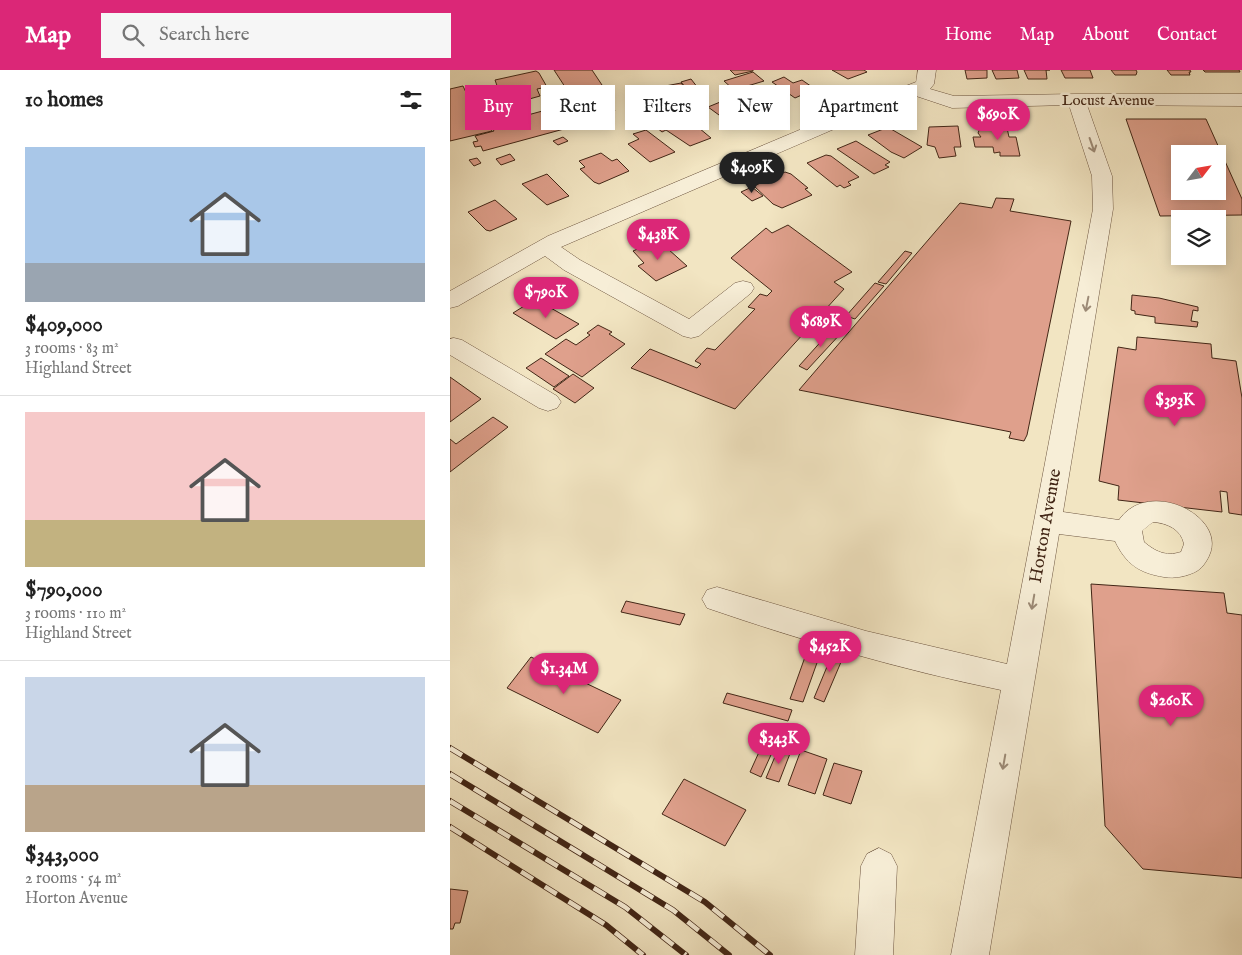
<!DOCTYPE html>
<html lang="en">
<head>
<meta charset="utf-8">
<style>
  body { margin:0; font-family:"IM FELL English",serif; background:#f6f6f6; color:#222; height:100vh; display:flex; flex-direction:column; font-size:19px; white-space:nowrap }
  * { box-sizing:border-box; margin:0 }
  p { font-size:16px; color:#767676 }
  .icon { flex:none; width:28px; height:28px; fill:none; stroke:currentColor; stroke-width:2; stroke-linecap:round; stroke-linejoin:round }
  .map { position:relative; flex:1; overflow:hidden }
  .panel { display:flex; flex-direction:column; background:#fff; width:450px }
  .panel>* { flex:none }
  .guide { position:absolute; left:15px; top:15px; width:475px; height:45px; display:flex; gap:10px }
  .needle { width:32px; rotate:59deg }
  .controls { position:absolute; left:721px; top:75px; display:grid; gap:10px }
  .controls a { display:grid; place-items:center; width:55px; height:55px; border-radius:0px; background:#fff; box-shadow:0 2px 12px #0003; font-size:25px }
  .price { position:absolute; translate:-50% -42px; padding:0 11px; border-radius:18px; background:#db2777; color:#fff; font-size:16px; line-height:32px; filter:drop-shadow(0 1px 2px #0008) }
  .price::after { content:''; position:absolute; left:50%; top:30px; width:15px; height:11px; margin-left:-8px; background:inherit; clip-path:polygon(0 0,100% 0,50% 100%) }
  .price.selected { background:#222; color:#fff }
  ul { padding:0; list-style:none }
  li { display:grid; align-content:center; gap:10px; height:265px; padding:0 25px }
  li+li { border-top:1px solid #e0e0e0 }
  li span { display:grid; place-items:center; height:155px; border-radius:0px; color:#555 }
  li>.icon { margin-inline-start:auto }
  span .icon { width:90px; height:90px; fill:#fffc; stroke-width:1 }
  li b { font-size:21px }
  h2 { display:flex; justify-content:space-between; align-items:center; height:60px; padding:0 25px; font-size:21px }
  .tag { padding:0 18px; border-radius:0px; background:#fff; box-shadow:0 2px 12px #0003; font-size:18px; line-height:45px }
  .tag.selected { background:#db2777; color:#fff }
  header { display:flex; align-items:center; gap:30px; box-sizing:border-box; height:70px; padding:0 25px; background:#db2777; color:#fff }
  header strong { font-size:24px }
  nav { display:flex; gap:28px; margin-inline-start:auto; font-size:18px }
  .search { width:350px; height:45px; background:#f6f6f6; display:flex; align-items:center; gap:12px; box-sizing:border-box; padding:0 18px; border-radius:0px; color:#767676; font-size:19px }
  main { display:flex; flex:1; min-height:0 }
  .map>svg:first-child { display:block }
</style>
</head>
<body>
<header>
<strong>Map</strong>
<div class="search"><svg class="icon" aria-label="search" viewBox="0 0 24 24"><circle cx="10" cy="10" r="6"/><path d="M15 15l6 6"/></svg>Search here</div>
<nav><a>Home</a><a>Map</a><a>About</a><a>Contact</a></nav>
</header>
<main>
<section class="panel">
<h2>10 homes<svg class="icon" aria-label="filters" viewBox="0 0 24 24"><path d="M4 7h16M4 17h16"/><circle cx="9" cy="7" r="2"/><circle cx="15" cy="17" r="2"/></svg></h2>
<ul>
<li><span style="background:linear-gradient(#a9c7e8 75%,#9aa5b1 0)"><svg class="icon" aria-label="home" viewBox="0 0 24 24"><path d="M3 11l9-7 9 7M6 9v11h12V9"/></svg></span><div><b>$409,000</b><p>3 rooms · 83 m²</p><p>Highland Street</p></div></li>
<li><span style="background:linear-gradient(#f6c9c9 70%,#c2b280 0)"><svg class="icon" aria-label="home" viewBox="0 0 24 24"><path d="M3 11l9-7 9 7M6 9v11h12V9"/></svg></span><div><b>$790,000</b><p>3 rooms · 110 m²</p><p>Highland Street</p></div></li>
<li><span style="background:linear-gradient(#c9d6e8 70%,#b9a48a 0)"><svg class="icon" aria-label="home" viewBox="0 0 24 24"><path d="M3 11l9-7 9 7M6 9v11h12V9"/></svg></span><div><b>$343,000</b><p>2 rooms · 54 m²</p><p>Horton Avenue</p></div></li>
</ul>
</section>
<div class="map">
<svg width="792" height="885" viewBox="0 0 792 885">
  <rect width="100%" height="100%" fill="#f2e5c2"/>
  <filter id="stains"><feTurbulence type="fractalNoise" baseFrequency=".004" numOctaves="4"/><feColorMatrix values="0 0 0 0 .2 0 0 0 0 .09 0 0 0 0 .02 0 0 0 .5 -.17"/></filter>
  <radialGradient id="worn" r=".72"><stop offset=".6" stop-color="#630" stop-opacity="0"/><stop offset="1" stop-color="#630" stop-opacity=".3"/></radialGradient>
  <path fill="#dfa08c" stroke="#422616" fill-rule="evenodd" d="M104,0h38l10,15 -20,7 -1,-1 -12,2z
    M280,0h23v1l-18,4z
    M382,0h32l3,2 -19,7z
    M515,0h22v8l-20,1z
    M542,0h25l2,8 -23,1z
    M574,0h26h-4l1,9h-19z
    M611,0h29l3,8h-28z
    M661,0h25l1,2 -1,3h-21z
    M717,0h23l1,2h-2l1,3h-19z
    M753,0h36l1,2h-35z
    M86,1l3,2 8,14 -10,2 3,7 -32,9 -4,-8h-3l-6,-17z
    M303,2l11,9 -30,9 -10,-9z
    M334,7l9,6 9,-3 13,9 -20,9 -23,-16z
    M241,9l7,9 -10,2 -7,-8z
    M231,13l7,8 -26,7 -7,-10z
    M13,16l15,32 6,-2 8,15 -42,10v-52z
    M297,21l10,7 10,-6 11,7 -12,5 5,4 -28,12 -12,-9 -12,4 -11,-8z
    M234,23l11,10 -16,6 -7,-1 -8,-7z
    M157,30l8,11 -29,7 -7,-11z
    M111,36l14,20 -92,25 -2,-5 -6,1 -2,-5 5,-1 -3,-5 19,-5 -9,-15 33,-9 6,9z
    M234,41l18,16 -3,1 12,10 -21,8 -24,-16 -4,2 -12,-10 25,-10 2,2z
    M676,49h80l36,80v16l-82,1zM730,84h38v37h-38z
    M508,56l3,21h-7l2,9 -17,2 -4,-11 -8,-2 2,-18z
    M436,58l5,1 31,18 -18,11 -13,-6 -23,-17z
    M530,58h27l2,9h7l4,19h-20v-4l-6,1 -1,-6h-18l-2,-10h8l-3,-4z
    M196,60l29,22 -25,10 -22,-18 11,-5 -6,-5z
    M113,67l5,4 -10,4 -5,-4z
    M406,71l34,21 -5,3 4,2 -15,7 -37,-25z
    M151,83l11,8 5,-2 12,12 -30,13 -5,-2 -14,-13 5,-2 -6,-6z
    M60,84l5,6 -14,5 -5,-6z
    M376,85l5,1 28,21 -11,5 3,3 -7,3 -4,-3 -3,2 -30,-24z
    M27,88l4,5 -7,3 -5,-6z
    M335,102l6,2 17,14 -3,1 7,6 -30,13 -9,-4 -19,-18z
    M97,104l22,22 -22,9 -25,-21z
    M302,117l11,9 -11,5 -11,-9z
    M546,128l18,1 -4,12 61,10 -44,214 -3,6 -15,-3 2,-6 -212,-42 161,-187 32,5z
    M45,130l22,19 -27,12 -4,-1 -18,-18z
    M338,155l64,47 -18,10 10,7 -109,120 -104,-41 19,-19 47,19 4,-4 -6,-3 12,-13 8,2 40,-41 -7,-2 12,-13 7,2 5,-5 -41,-33 35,-30 6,5z
    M208,170l29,26 -31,15 -18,-15 6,-3 -11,-12z
    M455,181l7,2 -26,31 -8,-2z
    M425,213l9,3 -29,33 -9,-3z
    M682,225l27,3 39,9v4l-5,-1 -2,11 7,1 -1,5 -42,-4v-6l-20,-3v-3l-4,-1z
    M87,228l5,5 37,21 -23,15 -43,-26z
    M148,255l14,7 -3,2 16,10 -43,33 -37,-23 21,-15 10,6 14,-10 -3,-2z
    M384,257l9,4 -36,39 -8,-4z
    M687,267l74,7 1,14 24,3 6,37v117l-13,-2 -2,-21 -7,-1 2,21 -104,-12 1,-14 -20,-5 19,-134 18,3z
    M91,288l28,18 -15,11 -28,-19z
    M123,304l21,14 -19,15 -22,-14z
    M0,307l31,22 -31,23z
    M43,347l15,10 -58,45v-33l6,5z
    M641,514l133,9 3,20 15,2v263l-99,-9 -38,-43z
    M176,531l59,13 -5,11 -59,-13z
    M360,573l13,3 -20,56 -13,-3z
    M386,575l11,3 -23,54 -10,-4z
    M81,587l90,43 -23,33 -91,-45z
    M277,623l65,17 -4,11 -65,-18z
    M314,671l11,5 -14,31 -11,-5z
    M329,677l12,4 -12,31 -13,-4z
    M351,680l26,9 -12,35 -27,-9z
    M384,693l28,8 -11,33 -28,-9z
    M234,709l62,31 -21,36 -63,-32z
    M0,819l18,2 -8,32h-5l-2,6h-3z"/>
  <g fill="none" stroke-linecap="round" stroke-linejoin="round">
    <defs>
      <path id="minor" d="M468,0h18l-2,14 -4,5 24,7 122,-2h166v12l-155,-1 25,71 1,33 -50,303 56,8c29,-43 109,-4 90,36 -3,6 -6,11 -12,15 -9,5 -22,8 -33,6 -25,-4 -38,-13 -49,-36l-56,-7 -70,421h-38l50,-265c-99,-20 -198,-49 -294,-82l-5,-9 5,-9 10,-3 149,44 141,33 86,-455 -1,-33 -23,-71 -117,3 -36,-12 -24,8 -331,143 19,13 109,59 46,-36 8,-2 8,2 3,5 -3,5 -52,43 -8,2 -8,-2 -119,-66 -19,-14 -87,50 -8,2v-17l98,-55 332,-140 36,-14zM703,452c14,1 28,7 31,22l-3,8c-16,5 -26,-1 -37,-10l-2,-11z
        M4,268l8,2 95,56 4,6 -4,6 -9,3 -9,-3 -89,-53v-16z
        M429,778l12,6 6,12 -4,89h-38l6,-89 6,-12z"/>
    </defs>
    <use href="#minor" stroke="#6e5641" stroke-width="1"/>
    <use href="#minor" fill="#f7eed7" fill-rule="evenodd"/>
    <defs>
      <path id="rail" d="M0,678l255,154 65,53
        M0,704l223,136 56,45
        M0,731l175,106 61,48
        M0,757l156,98 37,30"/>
    </defs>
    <use href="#rail" stroke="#422616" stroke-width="6"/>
    <use href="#rail" stroke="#f7eed7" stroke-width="4.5" stroke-dasharray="14" stroke-linecap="butt"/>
  </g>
  <defs><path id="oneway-shaft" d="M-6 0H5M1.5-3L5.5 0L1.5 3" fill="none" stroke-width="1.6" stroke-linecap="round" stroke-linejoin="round" transform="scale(1.25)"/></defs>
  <g stroke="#9c8a76">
    <use href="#oneway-shaft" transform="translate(642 75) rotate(71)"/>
    <use href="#oneway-shaft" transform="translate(637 234) rotate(101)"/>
    <use href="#oneway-shaft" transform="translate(583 532) rotate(100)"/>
    <use href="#oneway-shaft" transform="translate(554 692) rotate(100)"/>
  </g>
  <g text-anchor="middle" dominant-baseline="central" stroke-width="5" stroke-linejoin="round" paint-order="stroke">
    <g font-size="15" fill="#422616" stroke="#f7eed7">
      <text x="658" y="30">Locust Avenue</text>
    </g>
    <g font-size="18" fill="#422616" stroke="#f7eed7">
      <text transform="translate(596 456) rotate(-80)">Horton Avenue</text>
    </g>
  </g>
  <rect width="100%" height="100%" filter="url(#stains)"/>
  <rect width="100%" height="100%" fill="url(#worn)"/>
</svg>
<div class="controls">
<a><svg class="needle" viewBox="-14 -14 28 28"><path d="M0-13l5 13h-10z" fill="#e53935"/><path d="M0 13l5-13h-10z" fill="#767676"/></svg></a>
<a><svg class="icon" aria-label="layers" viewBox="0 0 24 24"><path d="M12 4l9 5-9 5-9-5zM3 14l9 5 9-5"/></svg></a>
</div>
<b class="price" style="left:548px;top:71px">$690K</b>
<b class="price selected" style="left:302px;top:124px">$409K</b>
<b class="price" style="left:208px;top:191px">$438K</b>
<b class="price" style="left:96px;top:249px">$790K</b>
<b class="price" style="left:371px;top:278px">$689K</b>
<b class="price" style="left:725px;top:357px">$393K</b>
<b class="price" style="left:380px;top:603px">$452K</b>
<b class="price" style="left:114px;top:625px">$1.34M</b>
<b class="price" style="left:721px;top:657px">$260K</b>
<b class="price" style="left:329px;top:695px">$343K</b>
<div class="guide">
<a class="tag selected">Buy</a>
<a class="tag">Rent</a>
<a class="tag">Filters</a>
<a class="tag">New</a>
<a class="tag">Apartment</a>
</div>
</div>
</main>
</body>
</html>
